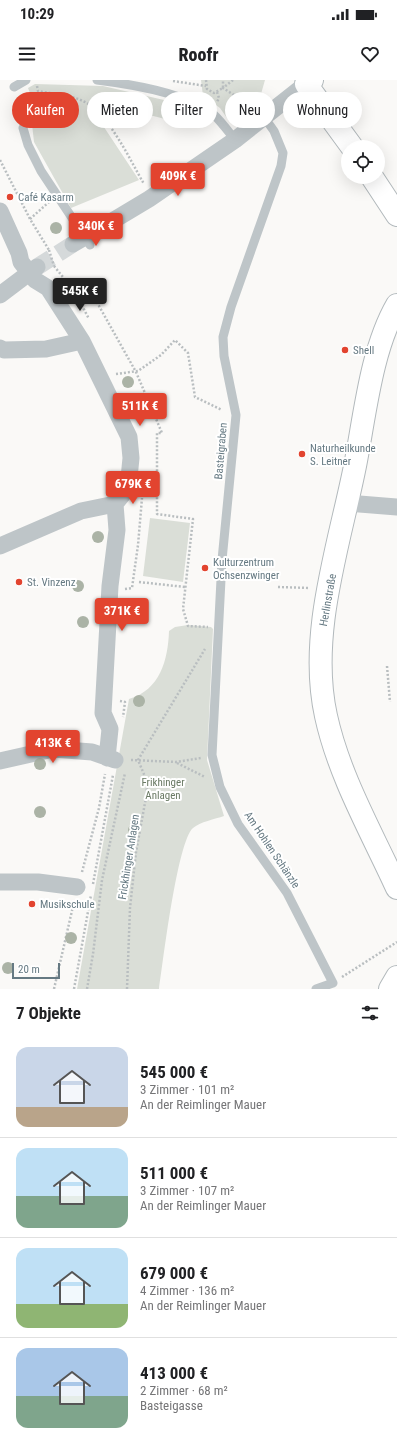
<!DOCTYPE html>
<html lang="de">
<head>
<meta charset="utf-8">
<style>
  body { margin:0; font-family:"Roboto Condensed",sans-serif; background:#f6f6f6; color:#202124; height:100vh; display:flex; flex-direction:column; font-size:15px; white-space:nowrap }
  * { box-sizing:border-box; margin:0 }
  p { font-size:13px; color:#757577 }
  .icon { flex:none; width:22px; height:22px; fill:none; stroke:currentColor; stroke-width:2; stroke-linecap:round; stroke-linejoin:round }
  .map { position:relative; height:909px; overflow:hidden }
  .panel { display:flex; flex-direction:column; background:#fff; flex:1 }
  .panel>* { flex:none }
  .banner { position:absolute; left:12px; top:12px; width:373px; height:36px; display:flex; gap:8px }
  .controls { position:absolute; left:341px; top:60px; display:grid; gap:8px }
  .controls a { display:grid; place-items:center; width:44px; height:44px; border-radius:50%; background:#fff; box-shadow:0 4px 16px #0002; font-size:20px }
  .scale { position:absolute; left:12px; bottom:10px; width:48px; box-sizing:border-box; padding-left:4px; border:2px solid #657982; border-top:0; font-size:11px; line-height:14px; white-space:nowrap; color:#657982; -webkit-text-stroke:3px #fff; paint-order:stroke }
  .price { position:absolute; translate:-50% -34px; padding:0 9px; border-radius:4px; background:#e2442f; color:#fff; font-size:13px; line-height:26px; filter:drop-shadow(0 1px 2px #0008) }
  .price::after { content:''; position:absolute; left:50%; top:24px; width:12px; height:9px; margin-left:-6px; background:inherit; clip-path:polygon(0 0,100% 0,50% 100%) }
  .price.on { background:#222; color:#fff }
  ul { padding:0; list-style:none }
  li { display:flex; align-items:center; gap:12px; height:100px; padding:0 16px }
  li+li { border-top:1px solid #e0e0e0 }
  li span { display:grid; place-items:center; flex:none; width:112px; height:80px; border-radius:12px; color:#555 }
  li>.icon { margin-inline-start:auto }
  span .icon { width:48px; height:48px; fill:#fffc; stroke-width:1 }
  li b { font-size:17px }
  h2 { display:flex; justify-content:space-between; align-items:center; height:48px; padding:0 16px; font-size:17px }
  .pill { padding:0 14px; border-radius:18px; background:#fff; box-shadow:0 4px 16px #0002; font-size:14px; line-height:36px }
  .pill.on { background:#e2442f; color:#fff }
  .status { display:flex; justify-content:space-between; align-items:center; height:28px; padding:0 20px; background:#fff; direction:ltr }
  .status svg { height:11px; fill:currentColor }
  header { display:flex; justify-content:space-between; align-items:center; height:52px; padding:0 16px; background:#fff; font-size:18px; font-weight:800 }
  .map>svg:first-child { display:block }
</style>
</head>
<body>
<div class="status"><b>10:29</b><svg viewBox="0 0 49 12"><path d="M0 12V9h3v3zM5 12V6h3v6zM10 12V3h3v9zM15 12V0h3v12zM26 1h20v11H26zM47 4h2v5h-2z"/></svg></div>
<header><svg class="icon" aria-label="menu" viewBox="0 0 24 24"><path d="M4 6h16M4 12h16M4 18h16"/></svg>Roofr<svg class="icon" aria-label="heart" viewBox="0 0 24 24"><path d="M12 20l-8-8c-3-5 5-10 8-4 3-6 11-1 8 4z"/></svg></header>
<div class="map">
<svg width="397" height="909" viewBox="0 0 397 909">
  <rect width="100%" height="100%" fill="#faf9f7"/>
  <path fill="#daded7" d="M201,0h64l-4,14 -32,27 -9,-13 -17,-12z
    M35,4l68,2 74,17 -12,16 -54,-14 -15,10 43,65 -68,28 -37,-66 -2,-18 9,-4 -13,-32z
    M150,438l40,5 -7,59 -40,-6z
    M188,545l23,2 2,2 -6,131 17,56c-9,3 -24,6 -31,12 -16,14 -30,135 -34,161h-82l52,-290c31,-9 39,-39 40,-68l6,-4z"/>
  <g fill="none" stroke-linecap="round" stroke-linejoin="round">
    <path stroke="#d5d9da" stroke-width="17" stroke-dasharray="17 8" stroke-linecap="butt" d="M37,187l36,-23"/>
    <defs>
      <path id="primary" d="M312,0l-6,4 46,63
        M372,97l25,38
        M397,225c-26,45 -32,110 -42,161 -16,80 -47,169 -29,250 13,60 46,117 71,172
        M390,909l7,-12"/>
    </defs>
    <use href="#primary" stroke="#b2b9bc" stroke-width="24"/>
    <path stroke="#b9bec0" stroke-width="2.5" stroke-dasharray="2 2" stroke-linecap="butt" d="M206,0l1,9 7,4 9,-5v-8
      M233,0l-10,8 14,9 12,13
      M173,1l33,5
      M37,6l1,5c15,3 32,4 45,10 25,11 47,59 61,83
      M217,12l2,6 -2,4
      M0,80l30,59 19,31
      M30,139l19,-17
      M54,186l21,26 14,27
      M85,201l51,91 26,61h-5v81l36,5 -10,90 5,17 20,1
      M116,294l22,-3 23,-16 14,-15 13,13 7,44 27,13
      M145,409l12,1
      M139,502l46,5
      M278,507l32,1
      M125,509l7,-1 6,-43 4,-47
      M387,586l3,36
      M120,621l5,1 -2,15
      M131,680l45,2 25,-4
      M177,683l28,14
      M82,792l17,-64 6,-34
      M93,804l20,-109
      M342,897l55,-35
      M54,909l20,-87
      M74,909l17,-94
      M87,909l6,-35 9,-74 23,-107
      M127,909l3,-81 6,-56 11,-60 -1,-13 -8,-19 67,-111"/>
    <path stroke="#bec5c8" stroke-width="9" d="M97,0c33,4 89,13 116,34 8,7 15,17 22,26
      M14,7l12,-7
      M264,37l10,14 9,22 -2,13 -50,141 -8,30 1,19 12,59 -14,145 -10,195 8,32 18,37 49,69 46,90 -17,6
      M23,48l5,17 13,26 49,74"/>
    <path stroke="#bec5c8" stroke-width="17" d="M0,131l19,42 2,9 14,18 13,8 34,53 47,96 2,21 -3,30 -13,16 2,26 -7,56 -7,127 7,16 -3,29
      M104,146l45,-27 86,-59 71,-56
      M0,215l37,-28
      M0,268l4,2 42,-1 36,-8
      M347,423l50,4
      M0,466l81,-35 34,-7
      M0,681l53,-12 39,3 23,8
      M0,802h38l39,5"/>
    <use href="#primary" stroke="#fff" stroke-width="22"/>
    <path stroke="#b9bec0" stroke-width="2.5" stroke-dasharray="2 2" stroke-linecap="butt" d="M49,170l5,16"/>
    <path stroke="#bec5c8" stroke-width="17" d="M73,164l31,-18"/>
  </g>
  <g fill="#abb3a6">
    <circle cx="56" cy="148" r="6"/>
    <circle cx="128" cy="302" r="6"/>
    <circle cx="98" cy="457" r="6"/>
    <circle cx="78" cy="506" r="6"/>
    <circle cx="83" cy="542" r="6"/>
    <circle cx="139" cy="621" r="6"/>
    <circle cx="40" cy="684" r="6"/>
    <circle cx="40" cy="732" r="6"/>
    <circle cx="134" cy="750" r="6"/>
    <circle cx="71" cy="858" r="6"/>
    <circle cx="8" cy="888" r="6"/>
  </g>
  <g fill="#e2442f" stroke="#fff" stroke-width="1.5">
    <circle cx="10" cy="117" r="4"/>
    <circle cx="345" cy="270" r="4"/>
    <circle cx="302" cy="374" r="4"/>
    <circle cx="205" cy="488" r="4"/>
    <circle cx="19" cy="502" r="4"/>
    <circle cx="32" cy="824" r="4"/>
  </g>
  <g text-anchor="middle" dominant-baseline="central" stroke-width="4" stroke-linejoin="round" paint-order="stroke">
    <g font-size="11" fill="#657982" stroke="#fff" text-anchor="start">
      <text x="18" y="117">Café Kasarm</text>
      <text x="353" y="270">Shell</text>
      <text x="310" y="368">Naturheilkunde<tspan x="310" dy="13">S. Leitner</tspan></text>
      <text x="213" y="482">Kulturzentrum<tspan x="213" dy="13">Ochsenzwinger</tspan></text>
      <text x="27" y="502">St. Vinzenz</text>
      <text x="40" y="824">Musikschule</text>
    </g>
    <g font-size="11" fill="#657982" stroke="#fff">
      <text transform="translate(221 371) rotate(-85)">Basteigraben</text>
      <text transform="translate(328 520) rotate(-80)">Herlinstraße</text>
      <text transform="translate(272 770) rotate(56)">Am Hohlen Schänzle</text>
      <text transform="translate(129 777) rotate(-81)">Frickhinger Anlagen</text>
    </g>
    <g font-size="11" fill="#6a7a64" stroke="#fff">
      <text x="163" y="702">Frikhinger<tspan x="163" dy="13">Anlagen</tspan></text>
    </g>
  </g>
</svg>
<div class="controls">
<a><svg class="icon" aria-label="locate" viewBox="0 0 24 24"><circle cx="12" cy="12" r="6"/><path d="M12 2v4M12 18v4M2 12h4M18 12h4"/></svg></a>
</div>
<div class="scale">20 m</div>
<b class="price" style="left:178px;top:117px">409K €</b>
<b class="price" style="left:96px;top:167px">340K €</b>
<b class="price on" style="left:80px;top:232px">545K €</b>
<b class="price" style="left:140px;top:347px">511K €</b>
<b class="price" style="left:133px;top:425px">679K €</b>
<b class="price" style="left:122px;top:552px">371K €</b>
<b class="price" style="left:53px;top:684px">413K €</b>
<div class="banner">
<a class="pill on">Kaufen</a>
<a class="pill">Mieten</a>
<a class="pill">Filter</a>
<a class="pill">Neu</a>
<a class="pill">Wohnung</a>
</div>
</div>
<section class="panel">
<h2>7 Objekte<svg class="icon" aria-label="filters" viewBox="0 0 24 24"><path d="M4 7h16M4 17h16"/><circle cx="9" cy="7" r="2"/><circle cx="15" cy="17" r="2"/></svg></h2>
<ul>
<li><span style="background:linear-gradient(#c9d6e8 75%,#b9a48a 0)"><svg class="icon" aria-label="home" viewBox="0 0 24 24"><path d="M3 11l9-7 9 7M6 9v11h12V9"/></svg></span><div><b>545 000 €</b><p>3 Zimmer · 101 m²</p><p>An der Reimlinger Mauer</p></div></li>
<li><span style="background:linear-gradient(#bfe0f5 60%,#7fa58c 0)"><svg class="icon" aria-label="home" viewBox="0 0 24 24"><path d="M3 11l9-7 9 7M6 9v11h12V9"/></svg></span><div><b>511 000 €</b><p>3 Zimmer · 107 m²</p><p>An der Reimlinger Mauer</p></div></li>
<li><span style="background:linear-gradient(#bfe0f5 70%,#8fb573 0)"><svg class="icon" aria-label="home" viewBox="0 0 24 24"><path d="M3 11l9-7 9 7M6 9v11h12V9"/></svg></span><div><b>679 000 €</b><p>4 Zimmer · 136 m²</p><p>An der Reimlinger Mauer</p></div></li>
<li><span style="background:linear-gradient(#a9c7e8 60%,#7fa58c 0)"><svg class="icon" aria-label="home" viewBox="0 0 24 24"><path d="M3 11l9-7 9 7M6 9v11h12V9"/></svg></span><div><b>413 000 €</b><p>2 Zimmer · 68 m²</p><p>Basteigasse</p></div></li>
</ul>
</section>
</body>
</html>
